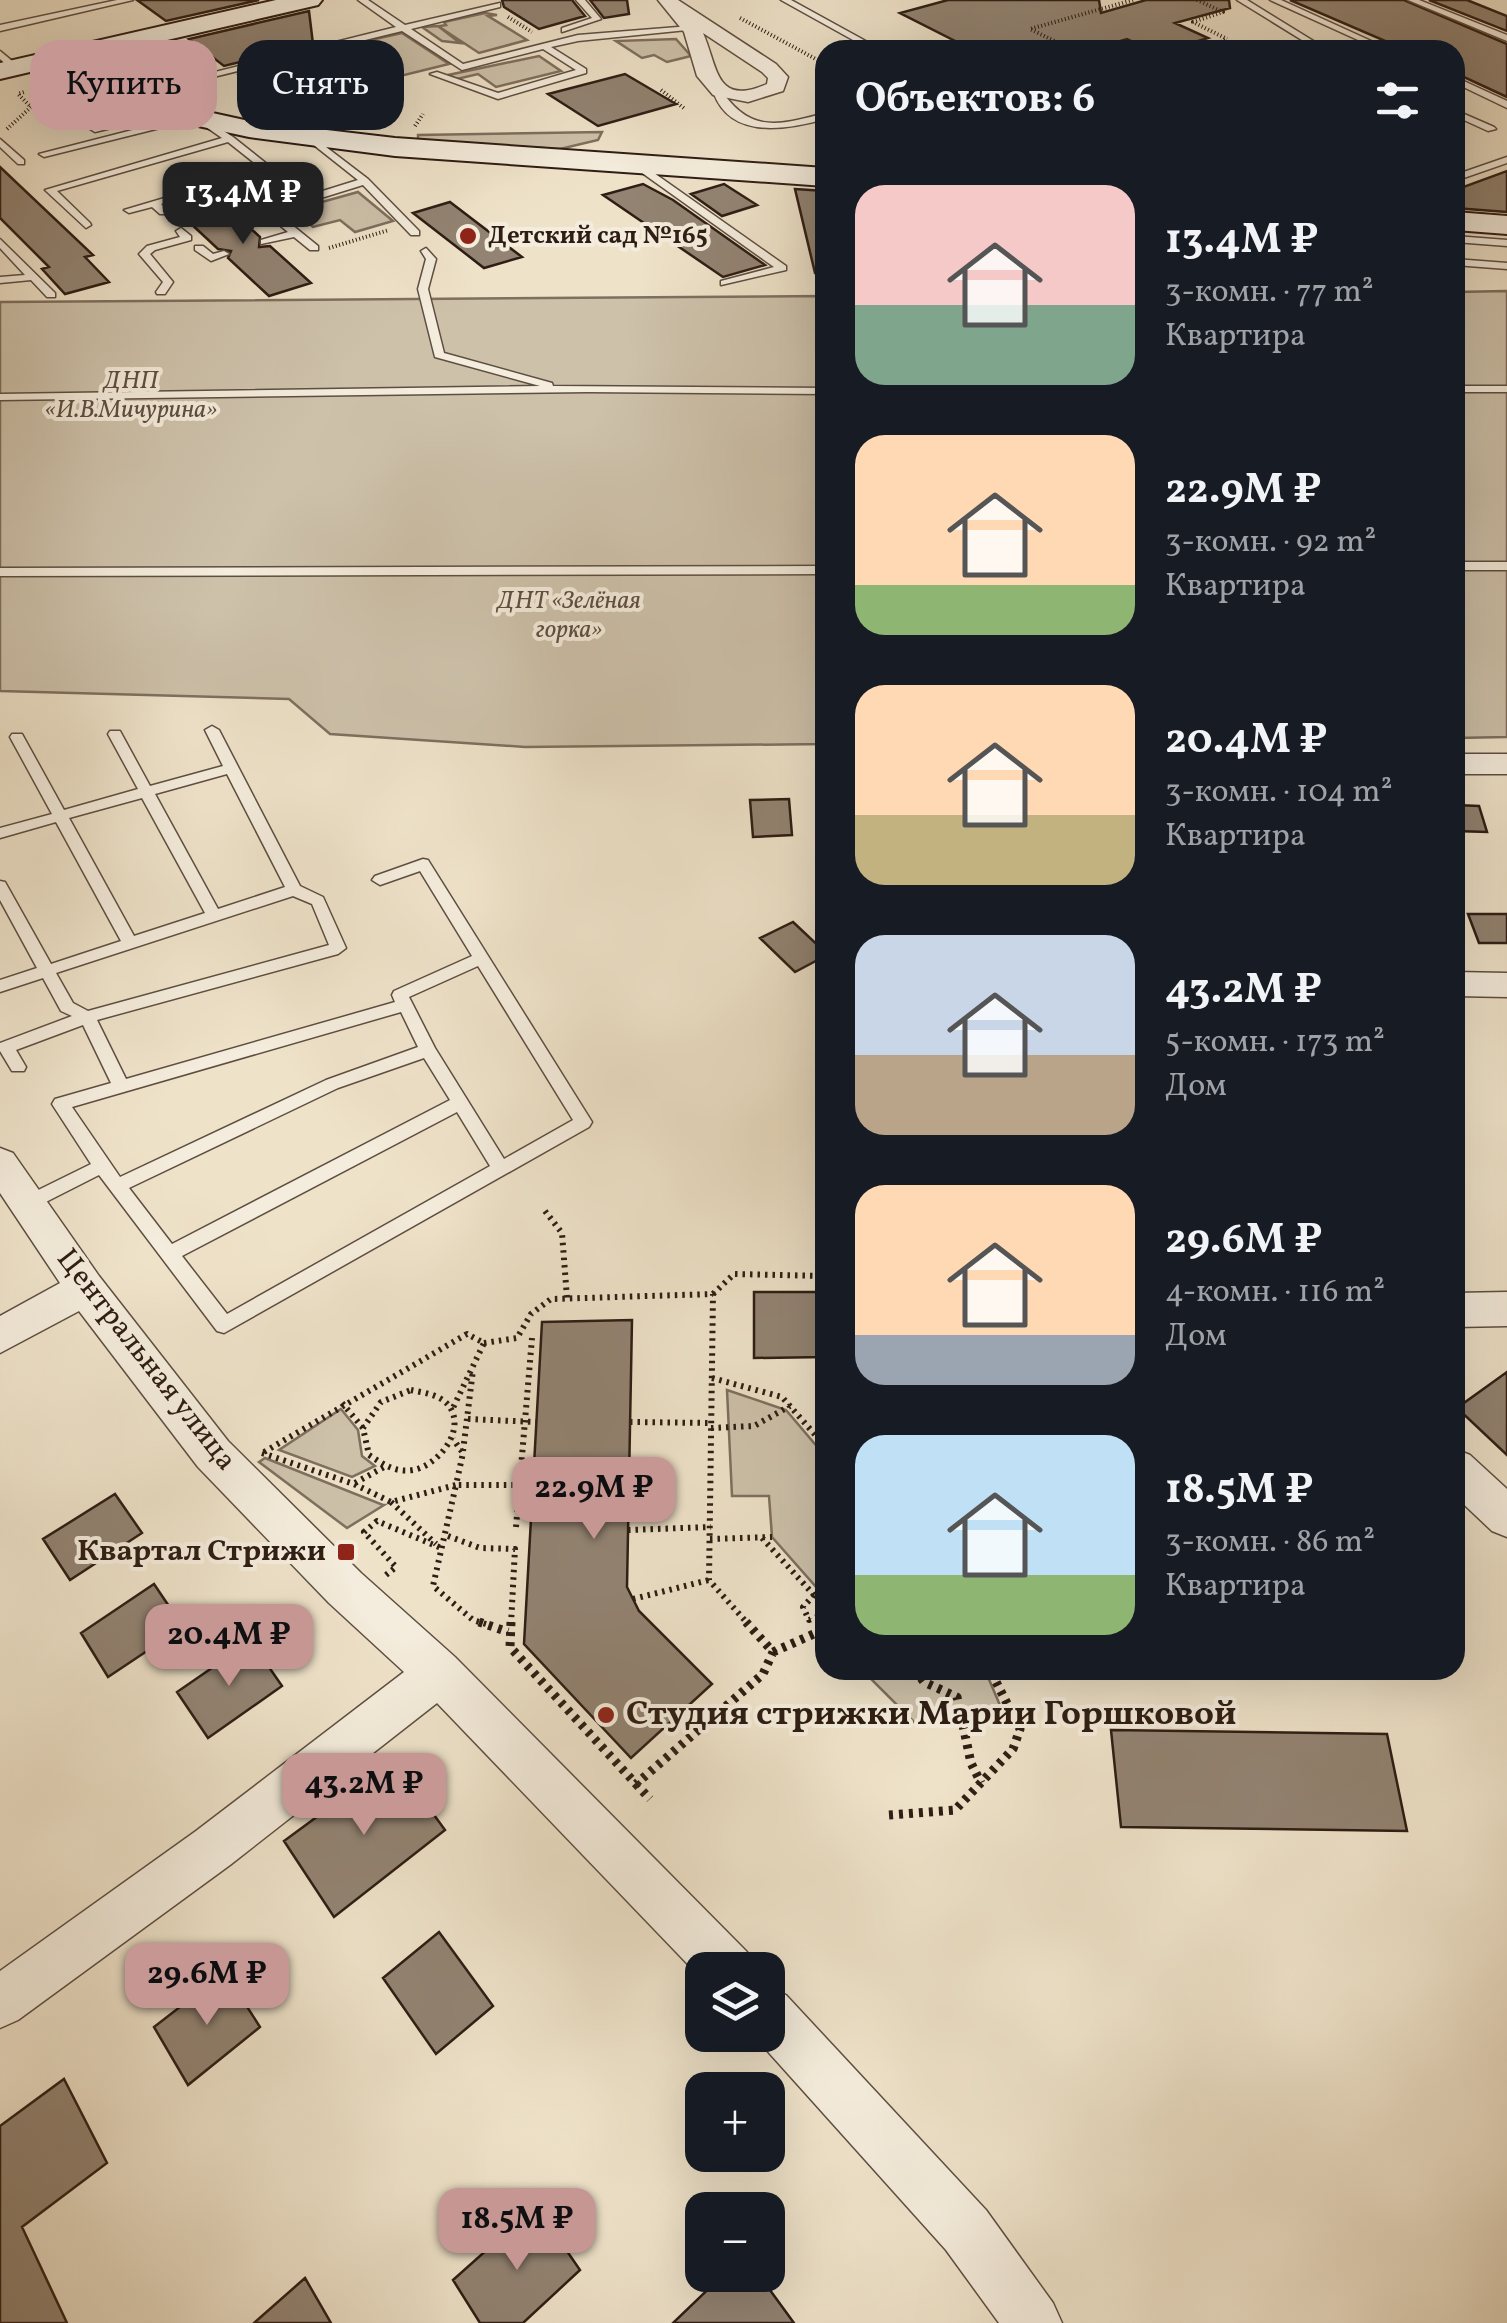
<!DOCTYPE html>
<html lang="ru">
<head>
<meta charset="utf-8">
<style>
  body { margin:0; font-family:Vollkorn,serif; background:#20242c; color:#f1f3f6; height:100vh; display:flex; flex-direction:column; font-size:38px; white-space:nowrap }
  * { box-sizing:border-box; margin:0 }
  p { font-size:32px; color:#9ea1a6 }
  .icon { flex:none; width:55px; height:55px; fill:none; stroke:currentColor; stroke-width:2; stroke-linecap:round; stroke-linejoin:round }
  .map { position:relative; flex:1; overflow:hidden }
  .side { position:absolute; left:815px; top:40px; width:650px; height:1640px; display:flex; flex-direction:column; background:#171b24; border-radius:30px; box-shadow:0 10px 40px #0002 }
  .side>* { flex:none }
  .hud { position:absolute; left:30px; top:40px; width:635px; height:90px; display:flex; gap:20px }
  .fabs { position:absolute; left:685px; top:1952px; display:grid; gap:20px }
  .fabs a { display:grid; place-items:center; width:100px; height:100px; border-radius:20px; background:#171b24; box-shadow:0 10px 40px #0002; font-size:50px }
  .price { position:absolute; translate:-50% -85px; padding:0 22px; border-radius:20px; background:#c59692; color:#111; font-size:32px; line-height:65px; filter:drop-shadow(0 2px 5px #0008) }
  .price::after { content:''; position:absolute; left:50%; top:60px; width:30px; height:22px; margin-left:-15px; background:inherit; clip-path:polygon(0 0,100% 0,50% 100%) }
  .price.current { background:#222; color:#fff }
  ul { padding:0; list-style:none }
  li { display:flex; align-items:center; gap:30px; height:250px; padding:0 40px }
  li span { display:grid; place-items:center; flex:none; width:280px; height:200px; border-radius:30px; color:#555 }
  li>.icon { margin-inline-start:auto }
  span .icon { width:120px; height:120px; fill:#fffc; stroke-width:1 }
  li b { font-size:42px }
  h2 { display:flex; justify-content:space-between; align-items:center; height:120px; padding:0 40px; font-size:42px }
  .pill { padding:0 35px; border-radius:30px; background:#171b24; box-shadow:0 10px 40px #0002; font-size:35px; line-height:90px }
  .pill.current { background:#c59692; color:#111 }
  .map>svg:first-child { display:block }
</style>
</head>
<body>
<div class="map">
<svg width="1507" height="2323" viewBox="0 0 1507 2323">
  <rect width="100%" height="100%" fill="#eee2c9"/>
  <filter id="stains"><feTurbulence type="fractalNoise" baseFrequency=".002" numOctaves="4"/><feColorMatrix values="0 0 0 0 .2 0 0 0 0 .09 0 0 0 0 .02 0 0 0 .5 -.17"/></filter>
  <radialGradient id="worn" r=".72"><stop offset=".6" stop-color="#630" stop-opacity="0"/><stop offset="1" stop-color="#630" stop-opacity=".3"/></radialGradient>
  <path fill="#cdc1aa" stroke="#7e6f5f" stroke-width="2.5" d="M485,13l12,2 -9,1 39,24 -48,13 -41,-27 22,17 -18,-2 -20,-14 17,-1h1l6,-1 -2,-3z
    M402,33l47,31 -73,18 -12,-9 -6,2 -32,-25z
    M676,39l15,17 -24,6 -13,-7 -12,3 -26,-17z
    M539,56l22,15 -65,16 -18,-13 -21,5 -9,-4z
    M602,132l-4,8 -38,9 -142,-8v-6z
    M358,192l35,29 -38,11 -15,-12 -27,7 -20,-17z
    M1507,291v446l-52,1v-446z
    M825,296v448l-300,3 -195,-13 -41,-35 -289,-8v-389z
    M727,1390l59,20 39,46v129l-8,3 -45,-51 -3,-41h-37z
    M341,1409l17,21 4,26 13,10 -23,11 -73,-27z
    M265,1458l118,47h1l-37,23 -88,-66z
    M862,1670h123l17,40 -85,15z"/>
  <path fill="#928372" stroke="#2e1d14" stroke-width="2.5" d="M137,0h122l-93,21z
    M502,0h70l13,16 -46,13 -35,-22z
    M590,0h37l2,14 -25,4z
    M948,0h151l2,13 45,-13h83l1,8 -55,15 33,15 -39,12h-19l-23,-11 -37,11h-117l-73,-37z
    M1290,0h114l103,44v53l-52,-24v-23h-49z
    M1429,0h38l40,16v15z
    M309,11l4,33 -89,22 -35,-27z
    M283,64l40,31 -44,11 -40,-31z
    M625,74l51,30 -78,22 -50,-32z
    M0,167l93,88 -8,2 24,25 -44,12 -23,-25 7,-2 -49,-49z
    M1507,171v41l-52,-4v-18z
    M643,184l30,16 92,65 -42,12 -120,-82z
    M724,184l33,21 -35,11 -31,-22z
    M795,189l30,2v81l-10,1z
    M217,198l43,39 -1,10 11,-1 41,37 -42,13 -41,-38 3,-7 -13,-2 -43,-40z
    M450,202l72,55 -38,11 -71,-55z
    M789,799l3,36 -39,2 -3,-37z
    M1455,805l24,1 8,26 -32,-1z
    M1468,914h39v29h-28z
    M793,922l32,30v4l-30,16 -35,-34z
    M754,1292h71v65l-71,1z
    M632,1320l-5,267 12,24 73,73 -81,74 -107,-114 18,-322z
    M1507,1372v83l-50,-47z
    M115,1494l27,39 -72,47 -27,-41z
    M154,1584l29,43 -75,50 -27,-44z
    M251,1641l31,45 -74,52 -31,-46z
    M1111,1730l276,4 20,97 -286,-4z
    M394,1760l51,70 -111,87 -50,-76z
    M439,1932l54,74 -57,48 -53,-76z
    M225,1972l35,55 -72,58 -34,-58z
    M64,2079l43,84 -85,64 45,96h-67v-197z
    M536,2206l44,64 -57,53h-43l-27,-43z
    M723,2275h36l35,48h-121z
    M305,2278l26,45h-77z"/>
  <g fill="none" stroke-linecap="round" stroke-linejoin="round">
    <defs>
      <path id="lane" d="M117,0h16l-133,31v-6z
        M358,0h10l37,25 95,-22v4l-89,22 52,35 115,-29 125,-10 4,3 -129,13 -27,6 35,22v4l-88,26 -68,-25 7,-2 61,21 78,-23 -33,-21 -81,21 -60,-39 -246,60 -5,-3 245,-61z
        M576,0h9l16,19 -39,13v-4l30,-10z
        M781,0h10l91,50h-11z
        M1237,0h10l81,50h-10z
        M1270,0h11l110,50h-11z
        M1408,0h11l88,35v6z
        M0,51l17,14v4h-6l-11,-10z
        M1455,77l52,24v7l-52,-25z
        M711,84h6c31,49 57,43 108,29v6c-43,12 -101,21 -114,-35z
        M164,95l8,2 -15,18 3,13 -116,29 -5,-3 113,-29 -5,-10z
        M1455,110l39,17 2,2 -8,2 -33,-15z
        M141,115l5,3 -2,2 -49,12 -5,-3z
        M199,115l34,22 39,31v4l-111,32 8,8 -1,2h-8l-8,-7 -23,6 -5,-3 138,-41 -34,-27 -171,49 33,32 1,2 -5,3 -41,-38 177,-52 -26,-18v-4z
        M313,137l55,42 51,52v4h-8l-48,-50 -87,27 42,34v4h-8l-16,-13 -33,7v-4l27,-8 -23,-19v-4l93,-29 -48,-38v-4z
        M0,139l24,21v4h-6l-18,-17z
        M1507,157v6l-52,18v-6z
        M631,161h6l149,105v4l-65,15v-4l53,-14 -143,-102z
        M181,228l10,8v4l-36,10 -5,4 23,28 -8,12h-8l-1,-2 7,-10 -24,-28 8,-8 33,-9 -4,-6z
        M1455,236l52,4v6l-52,-4z
        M0,239l55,54v4h-8l-16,-17 -31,3v-6l25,-2 -25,-27z
        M195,246h8l10,8 11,-3 5,3 -18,7 -16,-11z
        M426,248l10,11 -8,30 16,64 108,30 1,3 272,2v6l-237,-2 -588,8v-6l540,-8 -105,-29 -17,-68 8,-30 -5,-8z
        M1455,259l52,4v6l-52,-4z
        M1455,386h52v6h-52z
        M1455,562h52v8h-52z
        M825,566v8l-825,2v-8z
        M212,726l7,4 81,156 23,11 23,51 -8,6 -241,66 29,59 269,-77 -3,-7 2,-4 78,-35 -52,-85 -40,14 -8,-5 3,-4 48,-17 5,1 164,262 -3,5 -365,206 -7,-2 -118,-156 -65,33h-12l-3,-5 3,-5 69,-34 -39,-60 3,-5 56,-16 -28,-58 -67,25 10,17 -2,4h-12l-12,-20v-8l72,-27 -11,-5 -18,-33 -43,14v-12l37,-12 -37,-68v-19l5,1 46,82 70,-23 -65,-119 -56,16v-10l52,-14 -42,-77 2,-3h10l42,76 74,-21 -30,-55 2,-3h10l30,55 73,-20 -18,-36zM227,774l58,113 -67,22 -63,-115zM142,798l63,115 -71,23 -65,-118zM293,896l19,8 17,41 -241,66 -15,-8 -17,-30zM478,966l95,154 -69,39 -69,-111 -26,-51zM401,1012l17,35 -92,33 -206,97 -48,-70zM424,1058l26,42 -278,144 -43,-56 209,-100zM457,1112l33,54 -263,148 -45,-58z"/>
      <path id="street" d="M658,0h20l98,64 12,13 -5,14 -35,11 -35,-7 -16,-19 -13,-44zM703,33l59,39 6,6 -1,6c-52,23 -49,-17 -64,-51z
        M1455,754h52v20h-52z
        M1455,972l52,1v24l-52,-1z
        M0,1148l13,5 86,123 129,165 133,132 94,84 292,295 8,18h-53v9l-265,-276 -207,162 -212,155 -18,8v-57l196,-140 208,-159 -75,-69 -131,-136 -119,-156 -79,42v-37l60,-33 -60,-90z
        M1507,1292v34l-52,1v-34z
        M1455,1449l15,6 37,34v48l-15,-6 -37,-35z
        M768,1987l18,8 200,215 67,93 9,20h-63l-53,-73 -193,-215h15z"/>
      <path id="secondary" d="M276,0h46l-4,5 -194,45 84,62 41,9 146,17 430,30v18l-430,-30 -146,-19 -60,-13 -91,-68 -98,23v-16z
        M1455,212l52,4v18l-52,-4z"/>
    </defs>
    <use href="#lane" stroke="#5e4e41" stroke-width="3"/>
    <use href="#street" stroke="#5e4e41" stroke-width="3"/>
    <use href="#secondary" stroke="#2e1d14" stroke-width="4"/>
    <path stroke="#2e1d14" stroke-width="4" stroke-dasharray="1 2.5" stroke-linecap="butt" d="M1197,0l26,12 -30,10 34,17
      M508,17l24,15
      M740,18l85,46
      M1073,50l-43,-21 103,-29
      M1198,50l28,-10
      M338,78l60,-14 -17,-12
      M370,87l6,-2
      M661,90l24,19
      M415,126l8,-12
      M7,129l24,-22 -13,-13 6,-2
      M329,248l60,-18"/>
    <path stroke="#2e1d14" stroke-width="6" stroke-dasharray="2.5 5" stroke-linecap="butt" d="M545,1211l17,22 5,65
      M713,1294l21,-20 91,2
      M484,1343l33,-5 14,-24 20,-15 162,-5 -4,286 39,44
      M712,1378l70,19 43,49
      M411,1390c14,3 34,5 41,21 11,24 -16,55 -39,59 -18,3 -30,-6 -44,-15l-6,-27 18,-26z
      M342,1403l21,25
      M468,1419l68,3
      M630,1422l81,1
      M711,1428l43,-2 36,-20
      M463,1451l10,-81
      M264,1452l203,-118 17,9 -32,67
      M262,1453l92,31 37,18 65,-17 7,-32 -10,-14
      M355,1483l29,-16
      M391,1502l45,42
      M516,1527l16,-189
      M628,1530l83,-3
      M448,1536l32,12 35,1 -4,75
      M762,1538l52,57 11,-4
      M710,1539l62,-2
      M386,1575l10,-8 -32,-35 13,-11 64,27
      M814,1595l-11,12 6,13 16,-6
      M633,1599l76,-19
      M486,1624l-13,-4 -40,-34 23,-101h64"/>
    <path stroke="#2e1d14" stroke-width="9" stroke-dasharray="4 6" stroke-linecap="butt" d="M479,1622l29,10
      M511,1622l-1,25 126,137 127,-110 10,-22 -27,-30
      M773,1652l52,-23
      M915,1670l9,12 33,15 14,66 10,20
      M636,1784l14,15
      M889,1815l66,-5 58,-61 7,-20 -30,-59"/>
    <use href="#lane" fill="#f4ecdc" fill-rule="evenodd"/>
    <use href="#street" fill="#f4ecdc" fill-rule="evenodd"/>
    <use href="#secondary" fill="#f4ecdc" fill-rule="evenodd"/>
  </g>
  <g fill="#8f2418" stroke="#f4ecdc" stroke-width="4">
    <circle cx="468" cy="236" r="10"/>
    <rect x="336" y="1542" width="20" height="20" rx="5"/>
    <circle cx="606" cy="1715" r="10"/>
  </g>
  <g text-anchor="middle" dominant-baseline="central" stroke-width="8" stroke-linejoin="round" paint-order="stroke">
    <g font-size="25" font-weight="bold" fill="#2e1d14" stroke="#f4ecdc" text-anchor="start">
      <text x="488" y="236">Детский сад №165</text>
    </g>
    <g font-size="25" font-style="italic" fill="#5e4e41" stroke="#f4ecdc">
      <text x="131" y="381">ДНП<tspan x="131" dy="29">«И.В.Мичурина»</tspan></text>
      <text x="569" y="601">ДНТ «Зелёная<tspan x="569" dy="29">горка»</tspan></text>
    </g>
    <g font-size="30" fill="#2e1d14" stroke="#f4ecdc">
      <text transform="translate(146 1360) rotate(52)">Центральная улица</text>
    </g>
    <g font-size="30" font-weight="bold" fill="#2e1d14" stroke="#f4ecdc" text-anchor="end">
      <text x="326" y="1552">Квартал Стрижи</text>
    </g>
    <g font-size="35" font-weight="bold" fill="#2e1d14" stroke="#f4ecdc" text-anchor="start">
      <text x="626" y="1715">Студия стрижки Марии Горшковой</text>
    </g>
  </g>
  <rect width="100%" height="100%" filter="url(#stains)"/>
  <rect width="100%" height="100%" fill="url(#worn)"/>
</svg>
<div class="fabs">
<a><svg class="icon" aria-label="layers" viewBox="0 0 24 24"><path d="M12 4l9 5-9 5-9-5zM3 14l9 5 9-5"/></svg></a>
<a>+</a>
<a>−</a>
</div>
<b class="price current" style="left:243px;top:247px">13.4M ₽</b>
<b class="price" style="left:594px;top:1542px">22.9M ₽</b>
<b class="price" style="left:229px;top:1689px">20.4M ₽</b>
<b class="price" style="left:364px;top:1838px">43.2M ₽</b>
<b class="price" style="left:207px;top:2028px">29.6M ₽</b>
<b class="price" style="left:517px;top:2273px">18.5M ₽</b>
<div class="hud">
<a class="pill current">Купить</a>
<a class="pill">Снять</a>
</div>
<section class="side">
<h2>Объектов: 6<svg class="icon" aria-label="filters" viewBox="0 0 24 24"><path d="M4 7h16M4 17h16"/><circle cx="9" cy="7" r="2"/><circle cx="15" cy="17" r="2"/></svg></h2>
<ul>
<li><span style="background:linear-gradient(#f6c9c9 60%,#7fa58c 0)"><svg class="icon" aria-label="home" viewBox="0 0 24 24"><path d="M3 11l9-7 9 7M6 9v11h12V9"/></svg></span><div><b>13.4M ₽</b><p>3-комн. · 77 m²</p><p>Квартира</p></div></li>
<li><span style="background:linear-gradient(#ffd9b3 75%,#8fb573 0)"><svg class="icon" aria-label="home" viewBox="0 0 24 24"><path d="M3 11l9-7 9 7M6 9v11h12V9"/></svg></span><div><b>22.9M ₽</b><p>3-комн. · 92 m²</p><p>Квартира</p></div></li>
<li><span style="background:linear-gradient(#ffd9b3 65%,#c2b280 0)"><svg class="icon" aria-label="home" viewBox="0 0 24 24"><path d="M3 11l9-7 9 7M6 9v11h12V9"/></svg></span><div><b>20.4M ₽</b><p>3-комн. · 104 m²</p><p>Квартира</p></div></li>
<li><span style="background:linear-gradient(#c9d6e8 60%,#b9a48a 0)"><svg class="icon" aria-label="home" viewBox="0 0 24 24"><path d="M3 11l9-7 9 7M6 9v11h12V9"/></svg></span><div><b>43.2M ₽</b><p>5-комн. · 173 m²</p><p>Дом</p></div></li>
<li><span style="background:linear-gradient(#ffd9b3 75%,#9aa5b1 0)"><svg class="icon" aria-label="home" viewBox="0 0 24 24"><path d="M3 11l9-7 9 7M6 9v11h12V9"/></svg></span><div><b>29.6M ₽</b><p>4-комн. · 116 m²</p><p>Дом</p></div></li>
<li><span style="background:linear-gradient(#bfe0f5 70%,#8fb573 0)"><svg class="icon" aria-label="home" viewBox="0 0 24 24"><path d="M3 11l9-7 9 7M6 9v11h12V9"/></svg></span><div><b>18.5M ₽</b><p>3-комн. · 86 m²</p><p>Квартира</p></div></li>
</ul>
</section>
</div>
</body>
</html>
